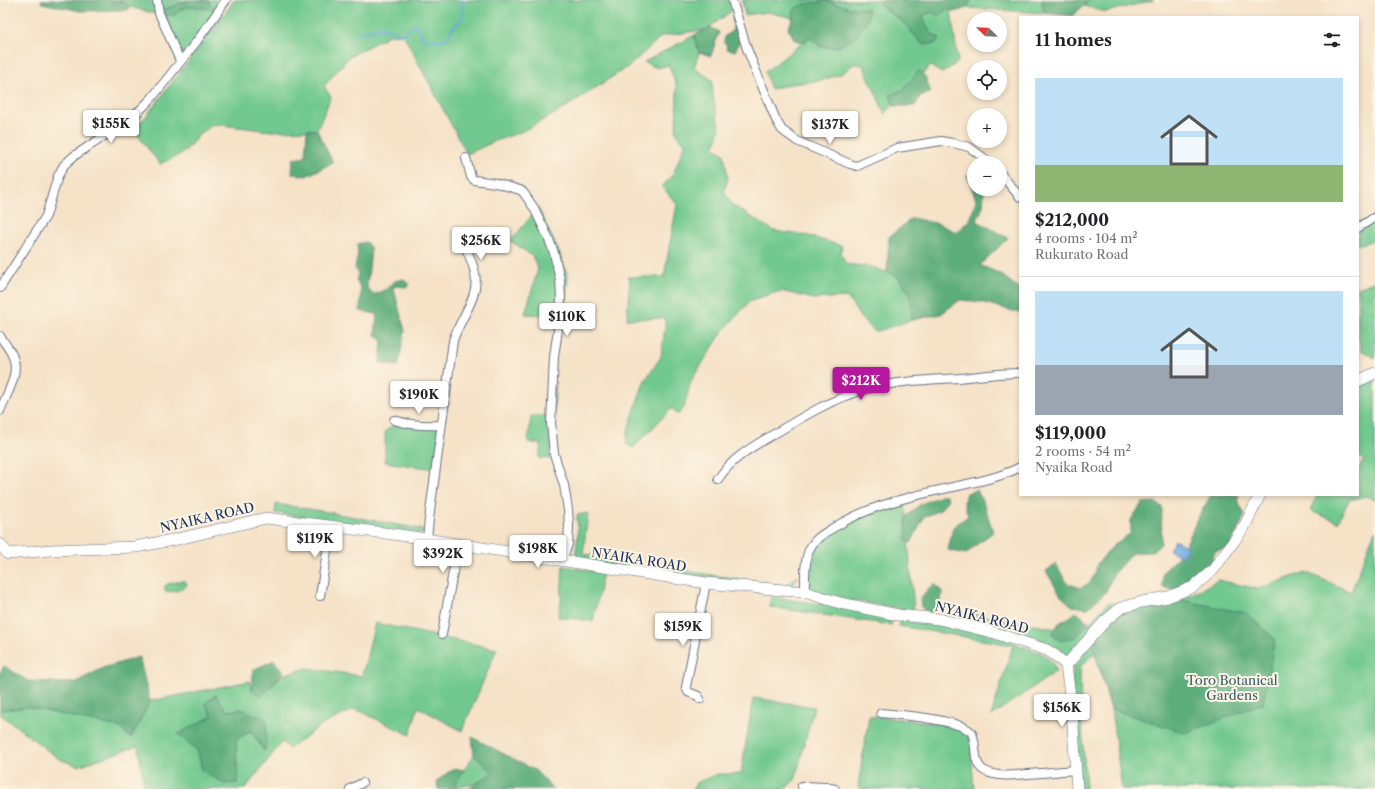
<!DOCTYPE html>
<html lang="en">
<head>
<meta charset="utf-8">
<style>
  body { margin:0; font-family:"Libre Caslon Text",serif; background:#f6f6f6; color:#202124; height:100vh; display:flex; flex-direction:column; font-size:15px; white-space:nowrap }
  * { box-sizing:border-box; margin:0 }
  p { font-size:13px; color:#757577 }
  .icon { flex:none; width:22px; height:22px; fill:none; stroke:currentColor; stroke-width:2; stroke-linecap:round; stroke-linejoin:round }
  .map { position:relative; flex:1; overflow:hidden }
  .drawer { position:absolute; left:1019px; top:16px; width:340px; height:480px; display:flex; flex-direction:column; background:#fff; border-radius:0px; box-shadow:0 2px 6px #0003 }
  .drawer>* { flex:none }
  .needle { width:26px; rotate:293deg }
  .fabs { position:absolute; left:967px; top:12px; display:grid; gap:8px }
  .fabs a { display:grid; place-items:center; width:40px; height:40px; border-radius:50%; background:#fff; box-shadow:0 2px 6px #0003; font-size:20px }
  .price { position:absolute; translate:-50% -34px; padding:0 9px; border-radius:4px; background:#fff; color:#222; font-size:13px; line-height:26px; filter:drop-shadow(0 1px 2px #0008) }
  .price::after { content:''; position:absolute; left:50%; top:24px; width:12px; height:9px; margin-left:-6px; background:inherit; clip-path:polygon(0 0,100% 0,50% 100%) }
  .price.selected { background:#b5179e; color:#fff }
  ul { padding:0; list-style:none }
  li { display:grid; align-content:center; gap:8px; height:212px; padding:0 16px }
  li+li { border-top:1px solid #e0e0e0 }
  li span { display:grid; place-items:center; height:124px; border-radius:0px; color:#555 }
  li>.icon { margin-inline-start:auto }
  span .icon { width:72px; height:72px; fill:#fffc; stroke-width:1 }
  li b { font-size:17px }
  h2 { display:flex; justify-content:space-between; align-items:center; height:48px; padding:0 16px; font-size:17px }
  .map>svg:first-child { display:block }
</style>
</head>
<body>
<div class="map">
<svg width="1375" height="789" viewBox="0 0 1375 789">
  <rect width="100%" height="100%" fill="#fcf5e5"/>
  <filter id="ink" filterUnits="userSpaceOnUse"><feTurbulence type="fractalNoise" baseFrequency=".025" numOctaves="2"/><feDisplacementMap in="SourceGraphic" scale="8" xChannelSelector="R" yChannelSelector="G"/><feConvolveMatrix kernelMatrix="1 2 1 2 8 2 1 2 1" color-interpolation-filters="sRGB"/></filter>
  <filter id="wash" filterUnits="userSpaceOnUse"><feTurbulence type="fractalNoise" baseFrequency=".012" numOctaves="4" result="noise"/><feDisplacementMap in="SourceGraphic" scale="16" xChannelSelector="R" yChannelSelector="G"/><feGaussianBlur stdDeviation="0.9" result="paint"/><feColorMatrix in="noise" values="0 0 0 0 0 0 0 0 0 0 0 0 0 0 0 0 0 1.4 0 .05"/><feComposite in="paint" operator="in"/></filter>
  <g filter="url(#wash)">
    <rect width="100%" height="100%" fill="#f5e2c7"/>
    <path fill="#72c98f" stroke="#467c76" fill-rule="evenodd" d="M119,0h36l1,14 -26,-7z
      M160,0h65l-41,56c-11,-17 -21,-36 -24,-56z
      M234,0h498l2,9 -28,21 -12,38 18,12 1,18 7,32 -6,18 10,6 4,25 -4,12 8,14 42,26 35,5 33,10 -1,7 5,11 26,3 25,9 13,17 2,27 -37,12 -15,-15 -13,-20 -33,2 -33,-8 -30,9 -28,31 -32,50 -7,27 -6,7 -6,-7 -39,40 -7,-4 2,-14 16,-48 17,-25 5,-39 -39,1 3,-41 -2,-1h36l13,-73 -15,-17 11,-13 12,-30 -9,-11 1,-45 -8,-23 -12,3 -13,-6 60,-32 -42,6 -33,30 -69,45 -37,20 -25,9 -31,14 -64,-120 -14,1 -40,22 -25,29 7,11 -14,33 -46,1 -57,-7 -14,10 -17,19 -23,11 -28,-36 12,-9 82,-107z
      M742,0h136l1,4 26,20 17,20 9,-11 -9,-17 10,-4 7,3 8,-6 4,2 7,51 -16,11 -12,-7 -45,48 -22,-49 -9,-1 -13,10 -18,6 -31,4 -21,5 -6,-17 45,-35 11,10h16l19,-10 12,-28 -18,-1 -23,-7 -34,17 -25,-6 -23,3z
      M971,0h72l-1,6 4,7 -79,-5z
      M1088,0h66l-48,12 -22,-6 4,-4z
      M538,208l20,41 10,28 -4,39 -39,-2 13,-45 -6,-13 -21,-15z
      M1375,217v23l-17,5v-17z
      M1375,281v77l-14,-8 -3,-16v-46z
      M1375,379v121l-9,-4 -17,4 -11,22 -27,-11 6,-16h41v-26l6,-9 -6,-4v-69z
      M556,381l-6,78 -11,-1 2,-14 -13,-2 3,-26h18z
      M396,423l44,4 -5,42 -50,-7v-30z
      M905,502l9,109 -111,-19 9,-39v-6l37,-27z
      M276,504l46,7 103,19 -2,4 -148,-21z
      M588,513l-5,41 68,12 135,20 11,-10 -5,14 -217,-30 3,-28 -1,-17z
      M1375,530v259h-253l-11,-80 -16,-56 -15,14 1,45 5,77h-6l-9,-106 3,-16 18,-25 75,-42h14l37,-20 40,9 48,-17 45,20z
      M563,566l40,7 -10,48 -35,-4 3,-16z
      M182,581h3l1,1 1,3c-4,5 -16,8 -22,6l-1,-3 3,-4z
      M771,597l64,9 59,10 -3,9 -121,-18z
      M1108,603h11l-53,55 -25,-18 -31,-11 -56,-12 2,-6 124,22z
      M901,616l91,18 51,20 8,7 6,10 -66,45 22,-71 -115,-19z
      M375,623l122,26 -35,82 -44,-24 -8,28 -55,-26 -35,17 -31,23 -7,-7 -37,47h-85l-16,-4 -6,-39 -60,20 -19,-7 -59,-45v-4l28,-3 91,20 12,11 19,-37 100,-20 2,9 10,6 20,-21 26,-7 54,8zM216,696l11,15 15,-2 22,42 -13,-20 -15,8 -34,31 -4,-19 14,-35z
      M753,698l61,9 -19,73 -11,9h-91l3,-6 21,-9h24z
      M869,716l61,6 26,6 14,10 4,51h-112l-4,-2z
      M474,755l20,17c-13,9 -25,17 -40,13z"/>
    <path fill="#5dad7a" stroke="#3c6e6c" d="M41,0h78l11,7 -2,3 -48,1 -38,-8z
      M186,0h21l8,9c-16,1 -27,-9 -40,6l-11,1 -2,-6 25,-9z
      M878,0h93l-4,8 -13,4 -7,-3 -8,7 -7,-4 -10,4 9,17 9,5 -5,6h-13l-17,-20 -26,-20z
      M1043,0h45v2l-16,14 -26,-3 -4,-7z
      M827,1l23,7 18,1v10l-12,18 -19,10h-16l-11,-10 -7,5 -8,-2 -7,-12 5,-10 1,-10 12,-4z
      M733,14l9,22 -7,15 -9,-2 1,-3 -3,-3 1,-7 8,-6z
      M710,27l9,5 -8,24 -12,-4 -5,-16z
      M919,70l6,6 6,17 -10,2 -6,11h-21l-4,-11 13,-5z
      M307,130h10l16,33 -27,13 -14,-2 1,-15 12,-2z
      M973,174l1,15h10l-1,17 -6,15 31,17 -28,27 20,9 20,15v24l-39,-11 -21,-2 -19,14 -29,6 -2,-27 -13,-17 -10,-4 2,-35 23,-19 27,6 17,8 14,-12 6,-20 -9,-25z
      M366,242l5,7 -4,38 6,8 13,-6 9,-8 9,-2 6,6 -2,2 -15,-1 12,45 -7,35 -18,-3 2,-23 -7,-5 2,-21 -17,-3 1,-22 -5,-9 2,-6 -3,-6 3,-15 -1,-9z
      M977,490l8,17 8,25 -17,13 -10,9 -18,-4 5,-23 15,-11 -4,-14 3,-9z
      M945,494l3,5 -8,11 -16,7 -13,26 -5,-3v-23l15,-13z
      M1211,495h28l-2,5 8,15 -16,33 -14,3 -5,16 -19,16 -15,7 -14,-3 1,-15c19,-17 23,-27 33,-50 4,-9 10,-18 15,-27z
      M1155,502l7,5 -1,37 -9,8 -20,1 -18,20 -9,20 -17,15 -16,-2 -11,-10 -15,-25 10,-7 11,19 13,5 10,-5 4,-8 3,-11 18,-20 16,-11v-13l11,-17z
      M935,584l8,9 -6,16 -9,4 -7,-6 -1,-8 8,-10z
      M1167,600h14l65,13 29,26 -12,64 -77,30 -75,-24 -19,-67 29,-31z
      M1076,612l14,11 -14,14 -16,4 -8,-7 7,-11 11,-6z
      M139,657l11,44 -19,37 -12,-11 -91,-20 -28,3v-37l4,-7 24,15 46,2 29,-15z
      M274,660l9,12 -21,24 -10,-6 1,-20z
      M216,695l11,16 15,-2 25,11 -2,31 -14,-20 -15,8 2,44 -14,1 -22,-14 -4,-19 -20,-17 34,-18 -7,-13z
      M472,737l64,34 17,18h-84l24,-17 -19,-17z
      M454,768l10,2 -10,15 6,4h-22l-1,-8z"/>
    <path fill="#6ca9de" stroke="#446c9e" d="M1175,540l13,7 -5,10 -14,-7z"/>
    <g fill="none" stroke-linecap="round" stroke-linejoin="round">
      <path stroke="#6ca9de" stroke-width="2" d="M357,33l25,-6 21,7 10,-8h4l5,10 5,4h18l11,-16 6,-4 1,-20"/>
    </g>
  </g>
  <g filter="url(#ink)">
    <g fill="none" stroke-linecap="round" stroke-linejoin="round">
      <defs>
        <path id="street" d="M157,0l2,13 21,48
          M732,0l15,49 29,71 6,10 15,11 53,23 7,2 40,-18 44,-7 16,3 12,3 22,16
          M466,158l5,19 3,3 22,3 24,7 3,2 11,16 14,29 6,16 6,26 1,20 -2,23 -5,35 -3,66 3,31 10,31 4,25 1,15 -1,19 -6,17
          M1000,173l20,24
          M1358,228l17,-11
          M0,288l46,-72 12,-40 6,-11 10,-9 50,-33 16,-13 11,-11 46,-58 29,-41
          M0,336c4,7 10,13 13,21 7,17 -7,38 -13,54
          M394,420c15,5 32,6 48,5
          M718,479c14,-21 34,-32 56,-45 27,-16 56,-34 86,-43 32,-10 67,-11 100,-13 20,-2 40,-5 60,-5
          M427,539l2,-20 24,-178c6,-22 27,-43 22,-68 -2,-10 -9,-24 -13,-35
          M805,592c0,-14 -1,-29 4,-42 5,-11 14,-16 24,-22 37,-23 79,-32 120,-41 23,-5 46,-9 67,-20
          M320,596l11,-70
          M442,634l16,-90
          M700,699l-2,-3 -10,-4 -2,-5 20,-104
          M881,713c19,2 78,6 90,19 6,7 2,27 9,35 3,4 9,6 14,7 10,3 22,1 33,0 17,-1 33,-3 49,-4
          M802,786l24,1 9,2
          M350,789l12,-6"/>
        <path id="secondary" d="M1358,381l17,-8
          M0,544l8,10 43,-4 84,-3 43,-8 88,-21 134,17 306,48 99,9 35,11 58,12 41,4 56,14 52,17 9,6 10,9
          M1066,665l39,-44 16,-13 21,-6 26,-5 25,-10 20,-17 31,-43 16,-32
          M1066,665l6,46 5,78"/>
      </defs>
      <use href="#street" stroke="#676e83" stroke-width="10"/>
      <use href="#secondary" stroke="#676e83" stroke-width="12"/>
      <use href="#street" stroke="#fff" stroke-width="8"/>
      <use href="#secondary" stroke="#fff" stroke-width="11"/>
    </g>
  </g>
  <g text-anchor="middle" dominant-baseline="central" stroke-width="4" stroke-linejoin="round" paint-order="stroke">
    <g font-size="13" fill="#1b2f5e" stroke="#fcf5e5">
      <text transform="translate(207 517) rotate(-13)">NYAIKA ROAD</text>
      <text transform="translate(639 559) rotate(9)">NYAIKA ROAD</text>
      <text transform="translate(982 617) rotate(14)">NYAIKA ROAD</text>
    </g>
    <g font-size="13" fill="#355d6d" stroke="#fcf5e5">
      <text x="1232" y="680">Toro Botanical<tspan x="1232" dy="15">Gardens</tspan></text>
    </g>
  </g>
</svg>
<div class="fabs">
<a><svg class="needle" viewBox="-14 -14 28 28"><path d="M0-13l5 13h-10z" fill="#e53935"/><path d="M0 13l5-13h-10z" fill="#757577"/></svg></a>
<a><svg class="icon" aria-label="locate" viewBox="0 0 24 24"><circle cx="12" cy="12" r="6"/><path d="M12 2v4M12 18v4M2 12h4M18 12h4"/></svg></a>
<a>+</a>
<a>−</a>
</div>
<b class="price" style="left:111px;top:144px">$155K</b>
<b class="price" style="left:830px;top:145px">$137K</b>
<b class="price" style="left:481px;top:261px">$256K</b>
<b class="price" style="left:567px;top:337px">$110K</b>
<b class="price selected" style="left:861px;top:401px">$212K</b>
<b class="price" style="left:419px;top:415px">$190K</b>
<b class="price" style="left:315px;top:559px">$119K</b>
<b class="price" style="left:538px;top:569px">$198K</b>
<b class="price" style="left:443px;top:574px">$392K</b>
<b class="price" style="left:683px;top:647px">$159K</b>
<b class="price" style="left:1062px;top:728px">$156K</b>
<section class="drawer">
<h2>11 homes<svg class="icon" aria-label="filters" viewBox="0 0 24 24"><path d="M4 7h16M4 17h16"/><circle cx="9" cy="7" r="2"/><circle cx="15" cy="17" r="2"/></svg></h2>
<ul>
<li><span style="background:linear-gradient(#bfe0f5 70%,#8fb573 0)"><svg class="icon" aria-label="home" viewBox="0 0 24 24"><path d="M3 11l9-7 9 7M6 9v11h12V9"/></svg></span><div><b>$212,000</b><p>4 rooms · 104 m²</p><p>Rukurato Road</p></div></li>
<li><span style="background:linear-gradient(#bfe0f5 60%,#9aa5b1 0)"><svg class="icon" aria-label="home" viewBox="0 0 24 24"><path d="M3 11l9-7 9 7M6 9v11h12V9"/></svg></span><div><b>$119,000</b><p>2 rooms · 54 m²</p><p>Nyaika Road</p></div></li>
</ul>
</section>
</div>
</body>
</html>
